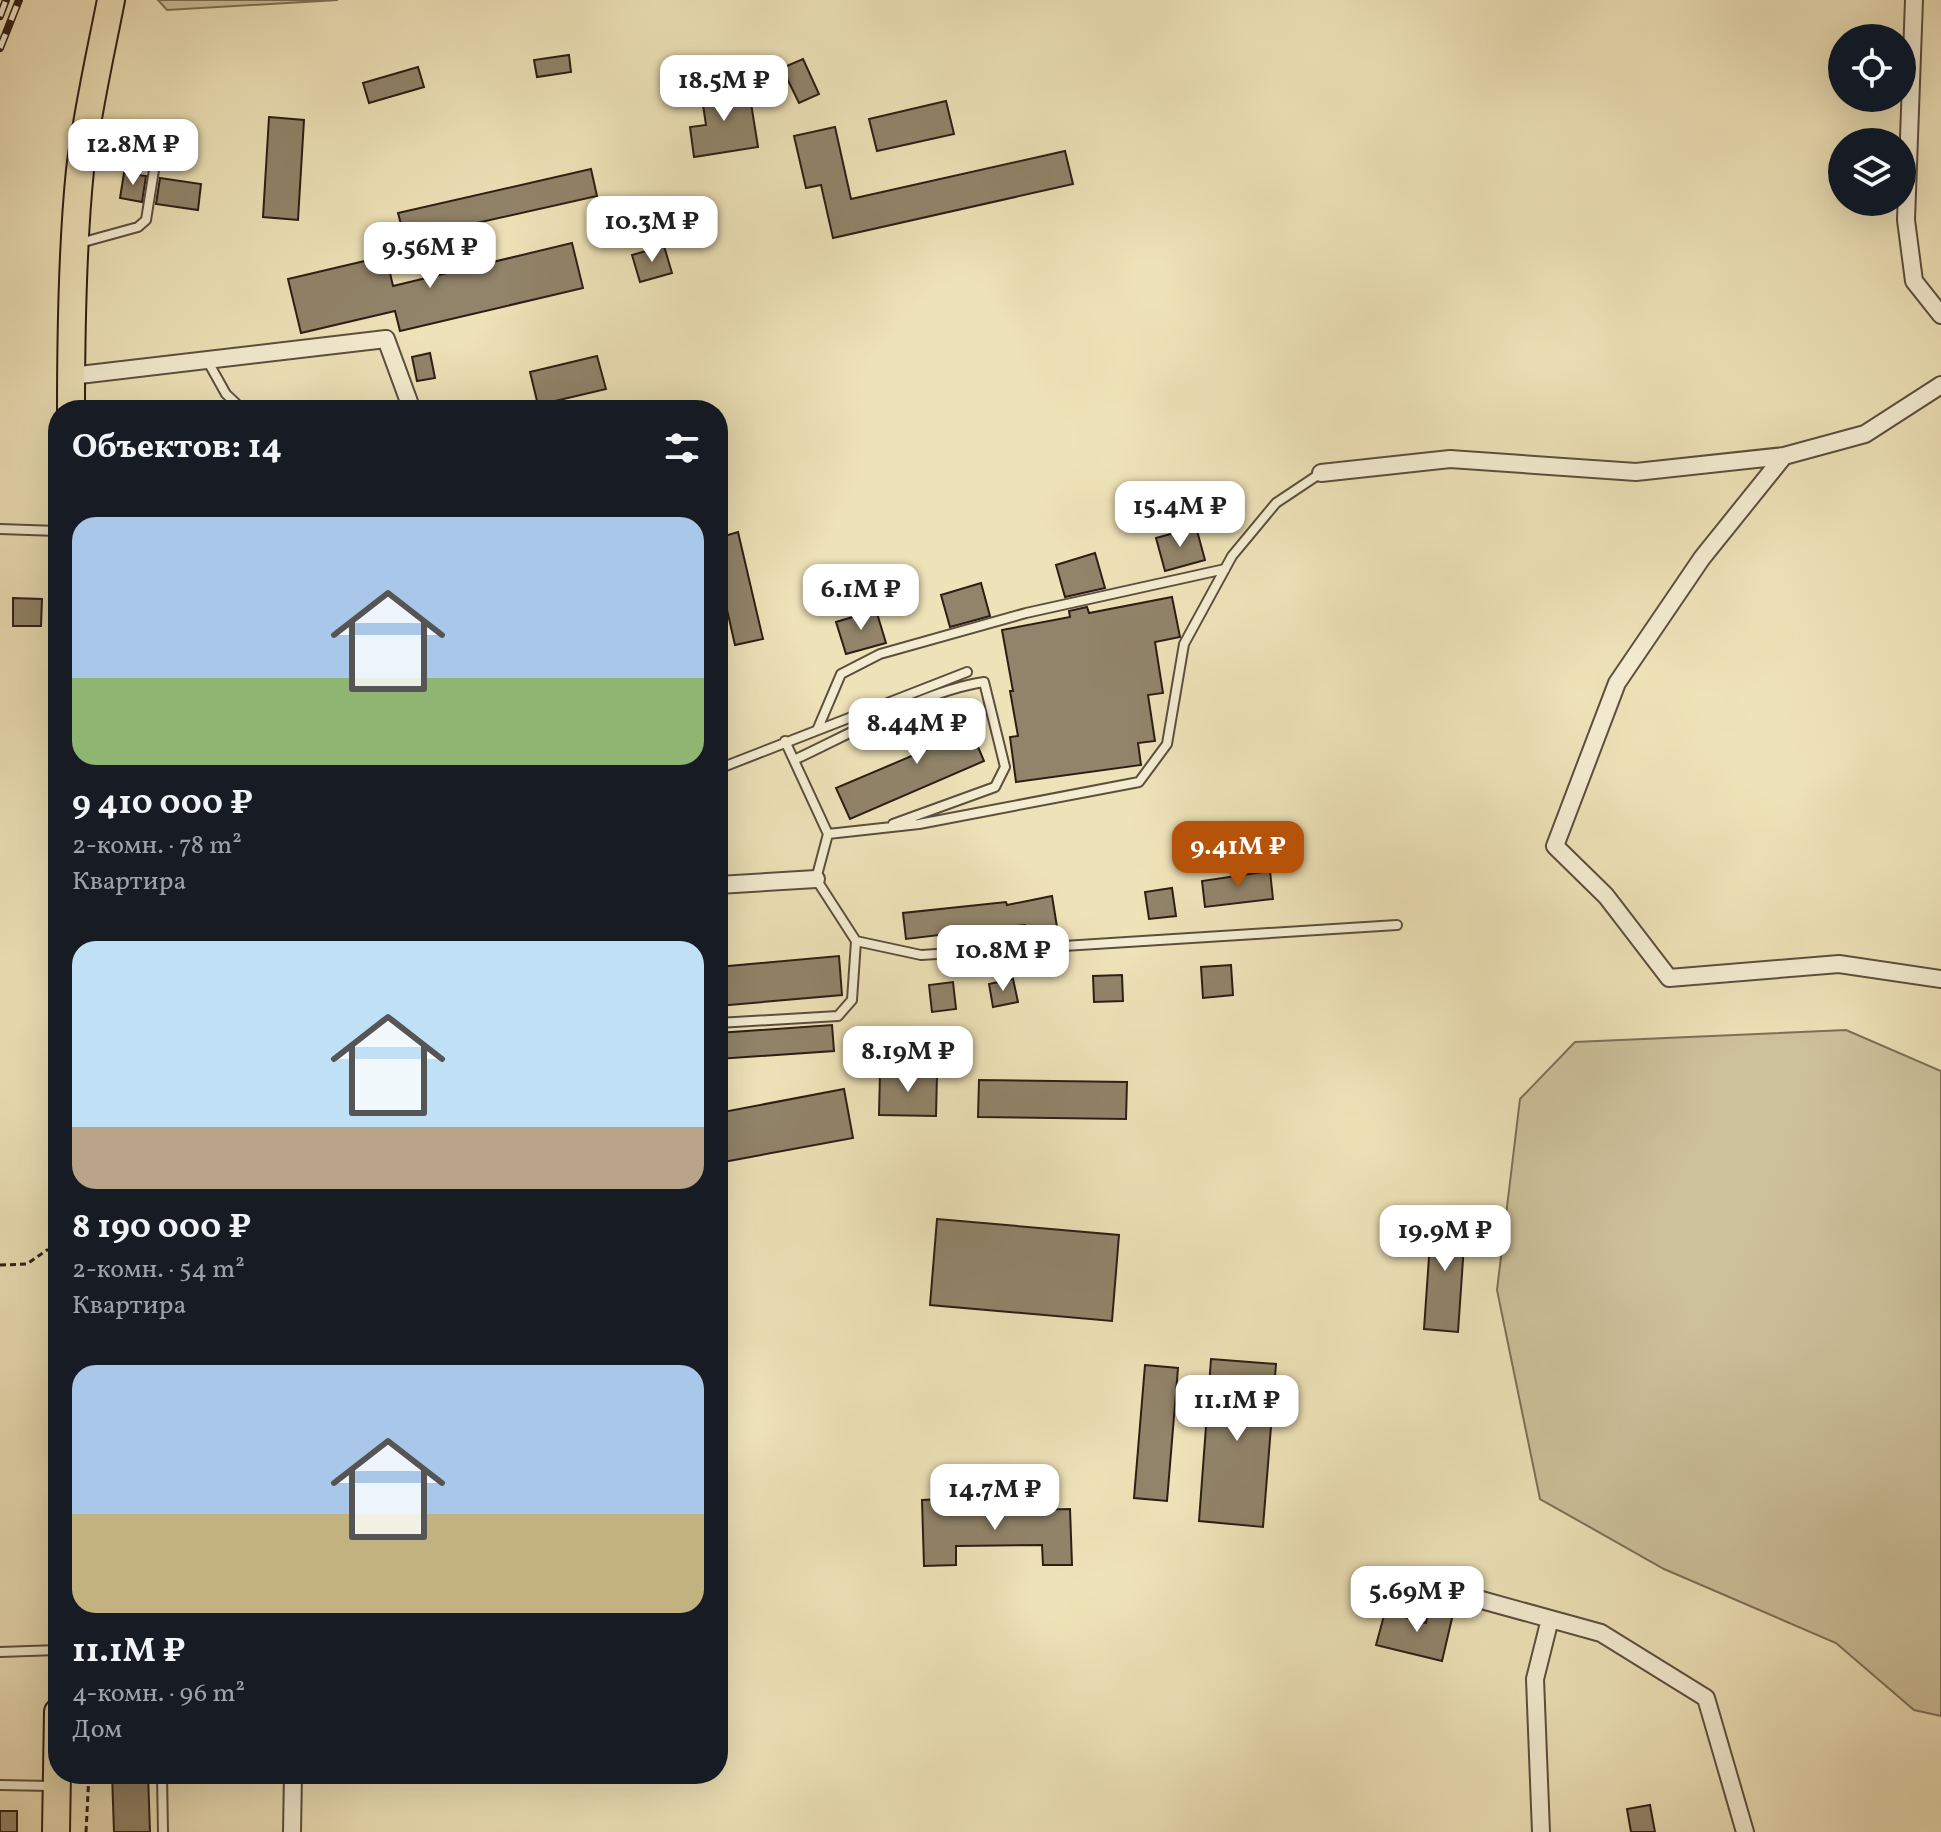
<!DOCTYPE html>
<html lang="ru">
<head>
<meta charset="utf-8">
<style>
  body { margin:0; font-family:Vollkorn,serif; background:#242831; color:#f1f3f6; height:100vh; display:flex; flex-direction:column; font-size:30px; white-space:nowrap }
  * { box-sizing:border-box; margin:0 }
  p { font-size:26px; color:#9ea1a6 }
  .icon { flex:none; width:44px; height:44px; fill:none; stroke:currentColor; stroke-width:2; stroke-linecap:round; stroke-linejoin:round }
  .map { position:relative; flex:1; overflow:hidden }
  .side { position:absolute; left:48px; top:400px; width:680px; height:1384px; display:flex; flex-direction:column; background:#171b24; border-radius:32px; box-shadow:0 8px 32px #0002 }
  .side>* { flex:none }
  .fabs { position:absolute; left:1828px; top:24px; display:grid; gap:16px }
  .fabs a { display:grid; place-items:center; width:88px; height:88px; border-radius:50%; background:#171b24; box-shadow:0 8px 32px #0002; font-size:40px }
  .price { position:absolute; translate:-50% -68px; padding:0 18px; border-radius:16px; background:#fff; color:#222; font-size:26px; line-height:52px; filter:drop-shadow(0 2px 4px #0008) }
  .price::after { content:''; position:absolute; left:50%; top:48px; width:24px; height:18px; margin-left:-12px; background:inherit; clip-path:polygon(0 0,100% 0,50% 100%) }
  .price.current { background:#b45309; color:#fff }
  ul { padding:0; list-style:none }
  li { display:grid; align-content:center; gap:16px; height:424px; padding:0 24px }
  li span { display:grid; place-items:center; height:248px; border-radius:24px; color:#555 }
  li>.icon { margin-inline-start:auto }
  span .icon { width:144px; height:144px; fill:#fffc; stroke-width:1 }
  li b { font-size:34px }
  h2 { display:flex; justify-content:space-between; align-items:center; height:96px; padding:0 24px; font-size:34px }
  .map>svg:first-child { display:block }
</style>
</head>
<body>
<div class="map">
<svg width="1941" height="1832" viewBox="0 0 1941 1832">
  <rect width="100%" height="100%" fill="#eee2b8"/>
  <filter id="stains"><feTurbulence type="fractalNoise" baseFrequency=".0025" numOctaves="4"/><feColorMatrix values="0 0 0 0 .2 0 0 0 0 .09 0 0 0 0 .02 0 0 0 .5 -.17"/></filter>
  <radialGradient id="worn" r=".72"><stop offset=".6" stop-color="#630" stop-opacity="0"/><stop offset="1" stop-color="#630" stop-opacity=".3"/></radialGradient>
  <path fill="#cdc19c" stroke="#7c7058" stroke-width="2" d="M158,0h180l-171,10z
    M1846,1030l95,41v645l-27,-6 -78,-67 -172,-74 -124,-70 -43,-209 23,-191 55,-57z"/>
  <path fill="#91846a" stroke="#2c1e15" stroke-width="2" d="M569,55l2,17 -34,5 -3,-17z
    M803,59l16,35 -20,9 -17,-35z
    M418,67l6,20 -55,16 -6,-20z
    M727,81l3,19 20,-3 8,50 -64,10 -4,-30 16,-2 -6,-40z
    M946,101l8,33 -77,17 -8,-32z
    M269,117l35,3 -6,100 -35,-3z
    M835,127l16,72 214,-48 8,33 -240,54 -12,-53 -15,3 -12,-52z
    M591,169l6,27 -192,43 -7,-26z
    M124,173l22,3 -4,26 -22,-4z
    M160,178l41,6 -3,26 -42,-6z
    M572,243l11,45 -183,43 -5,-20 -94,22 -13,-54 98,-23 7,30z
    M664,246l8,27 -32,9 -8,-27z
    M430,353l5,25 -18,3 -5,-24z
    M597,356l9,33 -68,16 -8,-33z
    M1196,527l9,33 -40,11 -9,-33z
    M738,532l25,107 -28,6 -17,-75v-32z
    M1095,553l10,35 -40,9 -9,-32z
    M981,583l9,33 -40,11 -9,-32z
    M1172,597l8,40 -25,5 8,51 -15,2 7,46 -17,2 3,22 -125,17 -6,-45 8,-1 -8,-45h3l-11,-61 68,-13 -1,-6 18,-4 2,6z
    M13,598l29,1 -1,27h-28z
    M876,610l10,33 -40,11 -10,-32z
    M959,702l25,59 -134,58 -14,-31 104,-44 -12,-29z
    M1270,871l3,28 -68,8 -3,-26z
    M1172,888l4,28 -27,3 -4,-27z
    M1052,896l5,31 -30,5 -2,-7 -119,14 -3,-26 103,-11 1,3z
    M839,956l3,39 -124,11v-39z
    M1231,965l2,30 -30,3 -2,-31z
    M1122,975l1,26 -29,1 -1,-26z
    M1013,979l5,23 -25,5 -4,-23z
    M953,982l3,27 -24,3 -3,-27z
    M832,1025l2,26 -116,8v-26z
    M880,1073l57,1 -1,42 -57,-1z
    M979,1080l148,2 -1,37 -148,-2z
    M844,1089l9,49 -135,25v-50z
    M1432,1214l34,2 -8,116 -34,-3z
    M937,1219l182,16 -7,86 -182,-16z
    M1211,1359l65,5 -13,163 -64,-6z
    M1145,1365l33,3 -11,133 -33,-3z
    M943,1499v13l127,-3 2,56h-29l-1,-20 -86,1v19l-32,1 -2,-66z
    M1429,1608l24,6 -11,47 -66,-16 9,-33 41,11z
    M112,1774h36l2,58h-36z
    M1650,1805l5,27h-24l-4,-23z
    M0,1811h17v21h-17z"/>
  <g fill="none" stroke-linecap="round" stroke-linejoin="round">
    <defs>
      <path id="lane" d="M80,243l58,-16 8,-7 8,-50 -5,-10 -61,-25
        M207,360l19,34 17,16
        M0,529l58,2
        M818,728l23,-54 39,-20 146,-41 199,-44
        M785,741l43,93 91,-10 220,-42 28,-38 17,-100 48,-88 44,-53 45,-30
        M794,760c54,-25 133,-70 190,-78l21,85 -10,20 -102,37
        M718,769l249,-97
        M828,834l-12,45 40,62 65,14 476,-30
        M718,1023l120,-7 14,-16 4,-59
        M0,1652l58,-2
        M162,1774l1,58
        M0,1785l51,1"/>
      <path id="street" d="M1914,0l-8,220 8,61 27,34
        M71,376l315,-37 26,71
        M1784,456l-82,102 -85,125 -62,163 51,50 63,82 170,-14 102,15
        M1321,473l129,-14 186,13 148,-16 81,-22 76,-49
        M718,885l98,-6
        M1467,1596l134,37 105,65 39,134
        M292,1832l1,-58
        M1541,1832l-6,-153 15,-60"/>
      <path id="primary" d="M71,410c0,-79 1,-161 9,-240 7,-57 20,-114 31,-170
        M56,1832l2,-120"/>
    </defs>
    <use href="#lane" stroke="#5c4f3e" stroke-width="12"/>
    <use href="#street" stroke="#5c4f3e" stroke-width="20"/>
    <use href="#primary" stroke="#2c1e15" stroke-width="30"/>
    <path stroke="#2c1e15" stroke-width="3" stroke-dasharray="6 4" stroke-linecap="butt" d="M52,422l5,51v45
      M57,545l1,79
      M0,1265l27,-1 20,-14h11
      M86,1832l3,-58"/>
    <use href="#lane" stroke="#f4ecd1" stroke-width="8"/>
    <use href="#street" stroke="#f4ecd1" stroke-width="16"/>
    <use href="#primary" stroke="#eee2b8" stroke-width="26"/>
    <defs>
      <path id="rail" d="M0,16l6,-16
        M0,48l19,-48"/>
    </defs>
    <use href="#rail" stroke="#2c1e15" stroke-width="8"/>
    <use href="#rail" stroke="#f4ecd1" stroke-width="5" stroke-dasharray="15" stroke-linecap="butt"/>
  </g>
  <rect width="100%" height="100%" filter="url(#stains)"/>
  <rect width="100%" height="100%" fill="url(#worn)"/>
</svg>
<div class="fabs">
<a><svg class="icon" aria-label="locate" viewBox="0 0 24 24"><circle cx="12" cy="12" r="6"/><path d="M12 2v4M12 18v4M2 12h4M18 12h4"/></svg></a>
<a><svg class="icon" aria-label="layers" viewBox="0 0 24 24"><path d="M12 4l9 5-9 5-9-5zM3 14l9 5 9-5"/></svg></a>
</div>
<b class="price" style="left:724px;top:123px">18.5M ₽</b>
<b class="price" style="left:133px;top:187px">12.8M ₽</b>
<b class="price" style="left:652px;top:264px">10.3M ₽</b>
<b class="price" style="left:430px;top:290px">9.56M ₽</b>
<b class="price" style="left:1180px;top:549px">15.4M ₽</b>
<b class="price" style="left:861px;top:632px">6.1M ₽</b>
<b class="price" style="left:917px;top:766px">8.44M ₽</b>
<b class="price current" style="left:1238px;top:889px">9.41M ₽</b>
<b class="price" style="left:1003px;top:993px">10.8M ₽</b>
<b class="price" style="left:908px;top:1094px">8.19M ₽</b>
<b class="price" style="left:1445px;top:1273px">19.9M ₽</b>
<b class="price" style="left:1237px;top:1443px">11.1M ₽</b>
<b class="price" style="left:995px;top:1532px">14.7M ₽</b>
<b class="price" style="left:1417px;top:1634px">5.69M ₽</b>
<section class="side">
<h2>Объектов: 14<svg class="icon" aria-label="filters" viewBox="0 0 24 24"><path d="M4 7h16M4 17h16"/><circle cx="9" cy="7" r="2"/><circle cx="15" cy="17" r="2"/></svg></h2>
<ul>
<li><span style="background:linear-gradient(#a9c7e8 65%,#8fb573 0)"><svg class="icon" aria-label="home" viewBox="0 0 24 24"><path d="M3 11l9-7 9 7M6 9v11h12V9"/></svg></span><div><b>9 410 000 ₽</b><p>2-комн. · 78 m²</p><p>Квартира</p></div></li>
<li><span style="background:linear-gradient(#bfe0f5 75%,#b9a48a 0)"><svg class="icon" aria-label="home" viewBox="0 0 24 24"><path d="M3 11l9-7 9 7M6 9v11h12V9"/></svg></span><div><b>8 190 000 ₽</b><p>2-комн. · 54 m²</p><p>Квартира</p></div></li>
<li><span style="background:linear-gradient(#a9c7e8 60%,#c2b280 0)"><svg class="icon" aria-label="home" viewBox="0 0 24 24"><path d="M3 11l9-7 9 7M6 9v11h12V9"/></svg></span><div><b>11.1M ₽</b><p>4-комн. · 96 m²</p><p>Дом</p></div></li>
</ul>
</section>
</div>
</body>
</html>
